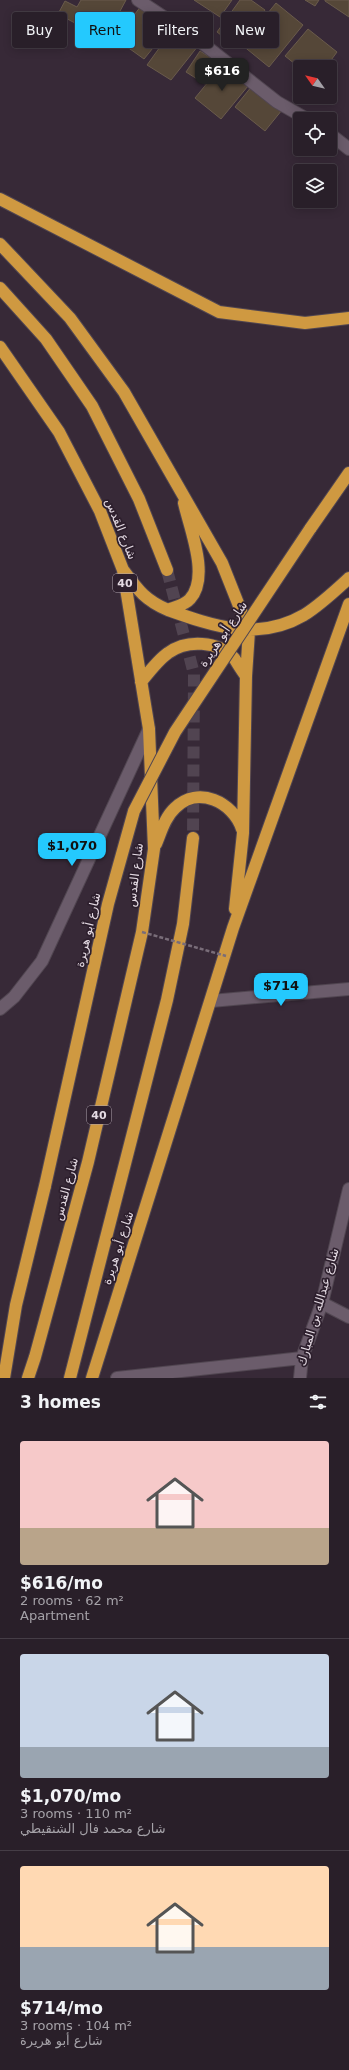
<!DOCTYPE html>
<html lang="en">
<head>
<meta charset="utf-8">
<style>
  body { margin:0; font-family:"DejaVu Sans",Cairo,sans-serif; background:#352c35; color:#f1f3f6; height:100vh; display:flex; flex-direction:column; font-size:15px; white-space:nowrap }
  * { box-sizing:border-box; margin:0 }
  p { font-size:13px; color:#a5a2a8 }
  .icon { flex:none; width:22px; height:22px; fill:none; stroke:currentColor; stroke-width:2; stroke-linecap:round; stroke-linejoin:round }
  .map { position:relative; height:1378px; overflow:hidden }
  .sheet { display:flex; flex-direction:column; background:#291f29; flex:1 }
  .sheet>* { flex:none }
  .hud { position:absolute; left:12px; top:12px; width:325px; height:36px; display:flex; gap:8px }
  .needle { width:26px; rotate:304deg }
  .buttons { position:absolute; left:293px; top:60px; display:grid; gap:8px }
  .buttons a { display:grid; place-items:center; width:44px; height:44px; border-radius:4px; background:#291f29; box-shadow:0 2px 10px #0003,0 0 0 1px #453d46; font-size:20px }
  .price { position:absolute; translate:-50% -34px; padding:0 9px; border-radius:8px; background:#24c9fe; color:#111; font-size:13px; line-height:26px; filter:drop-shadow(0 1px 2px #0008) }
  .price::after { content:''; position:absolute; left:50%; top:24px; width:12px; height:9px; margin-left:-6px; background:inherit; clip-path:polygon(0 0,100% 0,50% 100%) }
  .price.current { background:#222; color:#fff }
  ul { padding:0; list-style:none }
  li { display:grid; align-content:center; gap:8px; height:212px; padding:0 20px }
  li+li { border-top:1px solid #453d46 }
  li span { display:grid; place-items:center; height:124px; border-radius:4px; color:#555 }
  li>.icon { margin-inline-start:auto }
  span .icon { width:72px; height:72px; fill:#fffc; stroke-width:1 }
  li b { font-size:17px }
  h2 { display:flex; justify-content:space-between; align-items:center; height:48px; padding:0 20px; font-size:17px }
  .pill { padding:0 14px; border-radius:4px; background:#291f29; box-shadow:0 2px 10px #0003,0 0 0 1px #453d46; font-size:14px; line-height:36px }
  .pill.current { background:#24c9fe; color:#111 }
  .map>svg:first-child { display:block }
</style>
</head>
<body>
<div class="map">
<svg width="349" height="1378" viewBox="0 0 349 1378">
  <rect width="100%" height="100%" fill="#372937"/>
  <path fill="#554738" stroke="#6a5b4c" d="M81,0h45l-21,39 -47,-25 7,-13 12,6z
    M194,0h38l-12,17z
    M240,0h11l14,10 -27,38 -21,-16z
    M305,0h14l-4,6z
    M325,0h24v17l-24,-16z
    M276,3l27,22 -34,42 -27,-22z
    M141,6l29,21 -26,32 -28,-20z
    M173,29l25,17 -27,34 -24,-15z
    M308,29l29,23 -11,15 -26,1 -15,-12z
    M200,51l19,12 -14,21 -19,-12z
    M222,65l26,21 -27,33 -26,-21z
    M252,86l30,24 -17,21 -30,-24z"/>
  <g fill="none" stroke-linecap="round" stroke-linejoin="round">
    <path stroke="#514451" stroke-width="12" stroke-dasharray="12 6" stroke-linecap="butt" d="M167,570l27,104 -1,164"/>
    <defs>
      <path id="street" d="M138,0l59,39 80,63 30,17
        M330,134l19,15
        M211,1001l138,-12
        M322,1303l27,14
        M117,1378l185,-20
        M300,1378l2,-20 20,-55 27,-114"/>
      <path id="secondary" d="M0,1009l14,-12 28,-36 107,-232"/>
      <path id="highway" d="M0,199l219,113 86,11 44,-5
        M0,244l70,74 54,74 98,171 27,68 -3,45 -3,157 -8,76
        M0,288l46,51 46,67 47,93 28,71
        M0,347l59,85 41,79 23,59 26,159 5,120 -12,83 -54,230 -53,195 -7,21
        M310,529l39,-56
        M124,571c14,19 21,29 44,39 7,-3 17,-5 22,-11 20,-22 0,-70 -6,-96
        M168,610c45,16 90,32 136,5 16,-10 31,-24 45,-37
        M141,682c8,-10 17,-22 27,-29 19,-14 50,-12 66,5 4,6 8,13 12,18
        M156,844c5,-12 9,-27 19,-36 23,-23 58,-6 67,21
        M4,1378l12,-73 29,-119
        M70,1378l97,-378 16,-76 10,-86
        M92,1378l141,-450 116,-324"/>
    </defs>
    <use href="#street" stroke="#514651" stroke-width="14"/>
    <use href="#secondary" stroke="#514651" stroke-width="14"/>
    <use href="#highway" stroke="#514651" stroke-width="14"/>
    <use href="#street" stroke="#6b5c6b" stroke-width="12"/>
    <use href="#secondary" stroke="#6b5c6b" stroke-width="12"/>
    <use href="#highway" stroke="#cf9941" stroke-width="12"/>
    <defs>
      <path id="highway-bridge" d="M45,1186l63,-282 26,-93 41,-79 135,-203"/>
    </defs>
    <use href="#highway-bridge" stroke="#514651" stroke-width="14" stroke-linecap="butt"/>
    <path stroke="#796d79" stroke-width="2.5" stroke-dasharray="4 2" stroke-linecap="butt" d="M142,932l84,24"/>
    <use href="#highway-bridge" stroke="#cf9941" stroke-width="12"/>
  </g>
  <g text-anchor="middle" dominant-baseline="central" stroke-width="3.5" stroke-linejoin="round" paint-order="stroke">
    <g fill="#2d1f2d" stroke="#ada2ac" stroke-width="1">
      <rect x="113" y="574" width="24" height="18" rx="3"/>
      <rect x="87" y="1106" width="24" height="18" rx="3"/>
    </g>
    <g font-size="11" font-weight="bold" fill="#e4dae3">
      <text x="125" y="583">40</text>
      <text x="99" y="1115">40</text>
    </g>
    <g font-size="12" fill="#e4dae3" stroke="#2d1f2d">
      <text transform="translate(121 529) rotate(68)">شارع القدس</text>
      <text transform="translate(223 634) rotate(-56)">شارع أبو هريرة</text>
      <text transform="translate(135 875) rotate(-83)">شارع القدس</text>
      <text transform="translate(88 930) rotate(-77)">شارع أبو هريرة</text>
      <text transform="translate(66 1189) rotate(-75)">شارع القدس</text>
      <text transform="translate(118 1248) rotate(-72)">شارع أبو هريرة</text>
      <text transform="translate(318 1307) rotate(-74)">شارع عبدالله بن المبارك</text>
    </g>
  </g>
</svg>
<div class="buttons">
<a><svg class="needle" viewBox="-14 -14 28 28"><path d="M0-13l5 13h-10z" fill="#e53935"/><path d="M0 13l5-13h-10z" fill="#a5a2a8"/></svg></a>
<a><svg class="icon" aria-label="locate" viewBox="0 0 24 24"><circle cx="12" cy="12" r="6"/><path d="M12 2v4M12 18v4M2 12h4M18 12h4"/></svg></a>
<a><svg class="icon" aria-label="layers" viewBox="0 0 24 24"><path d="M12 4l9 5-9 5-9-5zM3 14l9 5 9-5"/></svg></a>
</div>
<b class="price current" style="left:222px;top:92px">$616</b>
<b class="price" style="left:72px;top:867px">$1,070</b>
<b class="price" style="left:281px;top:1007px">$714</b>
<div class="hud">
<a class="pill">Buy</a>
<a class="pill current">Rent</a>
<a class="pill">Filters</a>
<a class="pill">New</a>
</div>
</div>
<section class="sheet">
<h2>3 homes<svg class="icon" aria-label="filters" viewBox="0 0 24 24"><path d="M4 7h16M4 17h16"/><circle cx="9" cy="7" r="2"/><circle cx="15" cy="17" r="2"/></svg></h2>
<ul>
<li><span style="background:linear-gradient(#f6c9c9 70%,#b9a48a 0)"><svg class="icon" aria-label="home" viewBox="0 0 24 24"><path d="M3 11l9-7 9 7M6 9v11h12V9"/></svg></span><div><b>$616/mo</b><p>2 rooms · 62 m²</p><p>Apartment</p></div></li>
<li><span style="background:linear-gradient(#c9d6e8 75%,#9aa5b1 0)"><svg class="icon" aria-label="home" viewBox="0 0 24 24"><path d="M3 11l9-7 9 7M6 9v11h12V9"/></svg></span><div><b>$1,070/mo</b><p>3 rooms · 110 m²</p><p>شارع محمد فال الشنقيطي</p></div></li>
<li><span style="background:linear-gradient(#ffd9b3 65%,#9aa5b1 0)"><svg class="icon" aria-label="home" viewBox="0 0 24 24"><path d="M3 11l9-7 9 7M6 9v11h12V9"/></svg></span><div><b>$714/mo</b><p>3 rooms · 104 m²</p><p>شارع أبو هريرة</p></div></li>
</ul>
</section>
</body>
</html>
